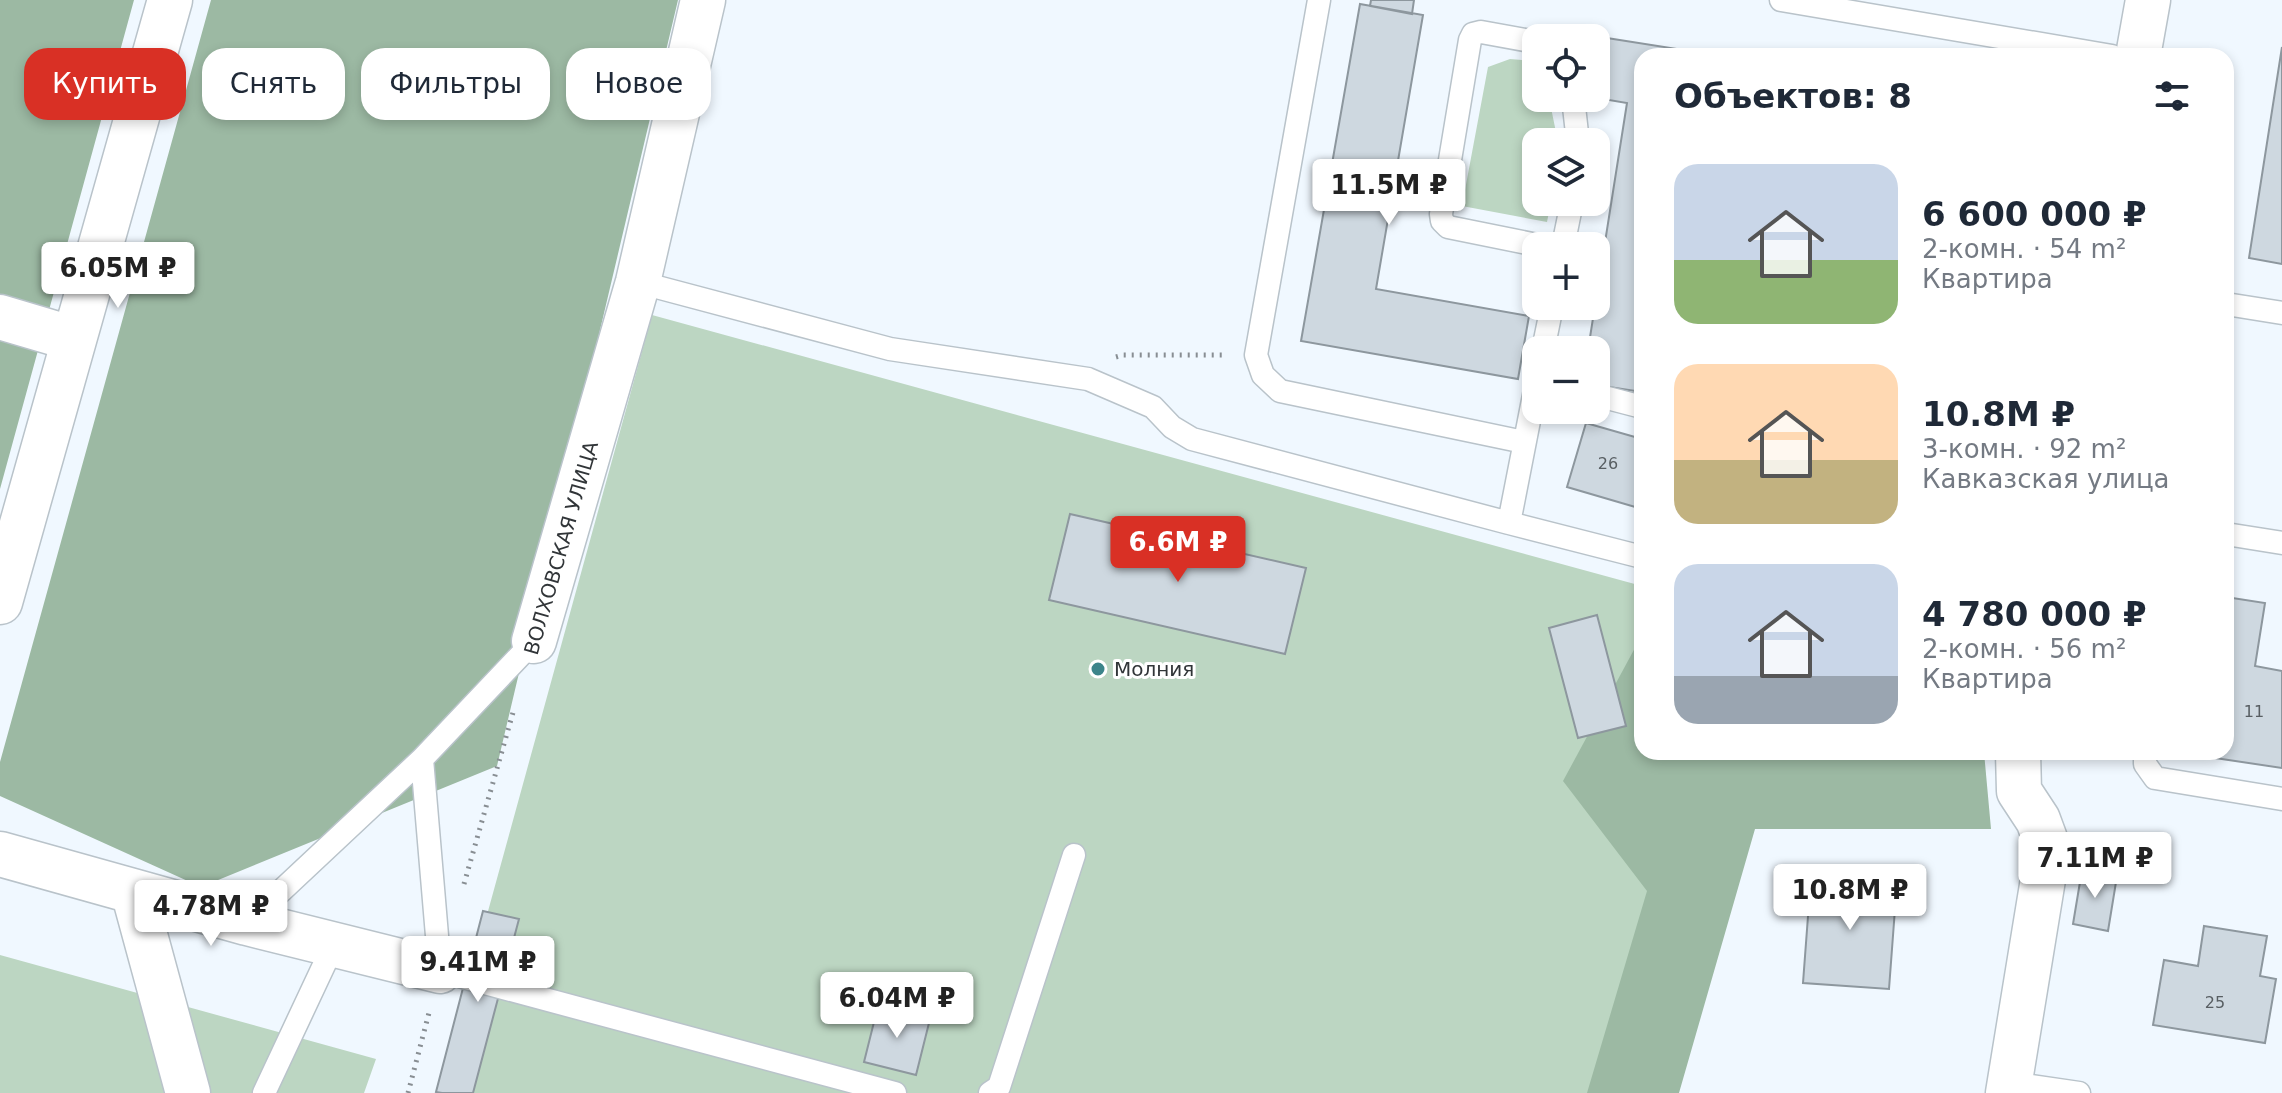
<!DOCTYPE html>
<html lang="ru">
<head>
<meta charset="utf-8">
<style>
  body { margin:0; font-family:"DejaVu Sans",sans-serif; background:#f2f2f3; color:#1f2937; height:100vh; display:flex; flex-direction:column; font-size:30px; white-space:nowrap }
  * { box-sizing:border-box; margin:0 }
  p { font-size:26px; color:#747a83 }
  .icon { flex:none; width:44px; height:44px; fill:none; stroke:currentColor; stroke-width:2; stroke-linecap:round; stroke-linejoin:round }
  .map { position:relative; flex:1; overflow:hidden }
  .drawer { position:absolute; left:1634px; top:48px; width:600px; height:712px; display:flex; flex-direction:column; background:#fff; border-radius:24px; box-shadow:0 4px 12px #0003 }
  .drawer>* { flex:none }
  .guide { position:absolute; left:24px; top:48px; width:760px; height:72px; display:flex; gap:16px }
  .fabs { position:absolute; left:1522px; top:24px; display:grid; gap:16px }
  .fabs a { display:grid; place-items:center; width:88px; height:88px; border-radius:16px; background:#fff; box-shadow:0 4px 12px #0003; font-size:40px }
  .price { position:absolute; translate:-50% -68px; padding:0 18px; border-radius:8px; background:#fff; color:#222; font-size:26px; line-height:52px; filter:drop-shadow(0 2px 4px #0008) }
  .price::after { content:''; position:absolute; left:50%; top:48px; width:24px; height:18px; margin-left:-12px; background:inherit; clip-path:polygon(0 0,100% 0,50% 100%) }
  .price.active { background:#d93025; color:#fff }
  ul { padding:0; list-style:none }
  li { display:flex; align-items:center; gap:24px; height:200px; padding:0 40px }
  li span { display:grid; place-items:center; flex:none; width:224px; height:160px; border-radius:24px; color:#555 }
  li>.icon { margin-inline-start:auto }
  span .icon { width:96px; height:96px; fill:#fffc; stroke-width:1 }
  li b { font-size:34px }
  h2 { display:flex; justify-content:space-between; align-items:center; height:96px; padding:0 40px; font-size:34px }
  .tag { padding:0 28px; border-radius:24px; background:#fff; box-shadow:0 4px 12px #0003; font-size:28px; line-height:72px }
  .tag.active { background:#d93025; color:#fff }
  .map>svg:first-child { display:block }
</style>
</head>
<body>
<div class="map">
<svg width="2282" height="1093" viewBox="0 0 2282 1093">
  <rect width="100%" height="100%" fill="#f0f8ff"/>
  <path fill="#bcd6c2" d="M1510,59l12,1 14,8v30h13l9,44h-22v60h15l-4,20 -85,-16 26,-139z
    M652,315l990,271v166l28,341h-1232z
    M0,955l376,104 -12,34h-364z"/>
  <path fill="#9cb9a3" d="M0,0h134l-134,489z
    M211,0h467l-181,766 -296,121 -201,-91v-34z
    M1636,646l6,1v105h342l7,77h-236l-76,264h-92l60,-202 -84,-110z"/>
  <path fill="#ced8e0" stroke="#8d979e" stroke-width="2" d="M1371,0h43l-2,14 -42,-8z
    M1360,4l63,11 -47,274 153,27 -11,63 -217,-38z
    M1607,38l102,16v2h-67v336l-46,-7v-35h-8l39,-247 -30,-5z
    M2282,47v217l-33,-6z
    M1586,423l56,16v70l-75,-22z
    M1070,514l236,54 -21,86 -236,-54z
    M2226,597l39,6 -10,63 27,5v97l-107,-16h51z
    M1597,615l29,111 -48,12 -29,-110z
    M2082,870l35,6 -9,55 -35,-7z
    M1811,876l86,6 -8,107 -86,-6z
    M483,911l36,8 -46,174h-31l-6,-1z
    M2204,926l63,10 -7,40 16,3 -11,64 -112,-18 11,-65 34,6z
    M878,1006l52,13 -14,56 -52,-13z"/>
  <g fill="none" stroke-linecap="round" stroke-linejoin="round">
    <defs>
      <path id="lane" d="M1319,0l-63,355 7,20 17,16 244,51
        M1781,0l331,56
        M1536,42l-55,-10 -8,2 -3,6 -29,174 1,7 6,6 94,19
        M1573,98l5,44
        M1563,246l9,-44
        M638,282l252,67 198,30 65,28 19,20 20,12 317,84
        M2226,304l56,9
        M1543,350l9,-44
        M1536,385l-27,138 133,34
        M1596,395l46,12
        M2226,534l56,9
        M2145,752v12l10,14 127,21
        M422,759l18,212 455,122
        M247,923l175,-164 112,-118
        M2010,1083l69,10
        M264,1093l69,-147
        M990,1093l9,-6 75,-232"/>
      <path id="street" d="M2138,56l10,-56
        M0,317l74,22
        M0,602l170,-602
        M534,641l104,-359 65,-282
        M0,854l247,69 193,48
        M133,891l55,202
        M2008,1093l38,-232 -1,-22 -7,-19 -19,-29 -1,-39"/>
    </defs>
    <use href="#lane" stroke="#b9c3ca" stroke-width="25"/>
    <use href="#street" stroke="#b9c3ca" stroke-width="47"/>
    <path stroke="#888e93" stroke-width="5" stroke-dasharray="2 6" stroke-linecap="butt" d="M1116,357l7,-2h103
      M464,884l50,-175
      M408,1093l22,-84"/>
    <use href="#lane" stroke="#fff" stroke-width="22"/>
    <use href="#street" stroke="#fff" stroke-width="44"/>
  </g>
  <circle fill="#3c848a" stroke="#fff" stroke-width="3" cx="1098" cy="669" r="8"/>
  <g text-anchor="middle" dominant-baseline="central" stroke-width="6" stroke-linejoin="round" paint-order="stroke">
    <g font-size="16" fill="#585e62">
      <text x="1608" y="463">26</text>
      <text x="2254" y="711">11</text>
      <text x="2215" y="1002">25</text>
    </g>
    <g font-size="20" fill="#313538" stroke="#fff">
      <text transform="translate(561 548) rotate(-74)">ВОЛХОВСКАЯ УЛИЦА</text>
    </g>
    <g font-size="20" fill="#313538" stroke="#fff" text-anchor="start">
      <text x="1114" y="669">Молния</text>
    </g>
  </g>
</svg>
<div class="fabs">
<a><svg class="icon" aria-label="locate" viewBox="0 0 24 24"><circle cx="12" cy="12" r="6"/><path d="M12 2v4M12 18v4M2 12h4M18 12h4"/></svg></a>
<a><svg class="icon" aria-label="layers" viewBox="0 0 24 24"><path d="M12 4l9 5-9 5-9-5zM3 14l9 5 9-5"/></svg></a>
<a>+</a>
<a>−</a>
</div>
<b class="price" style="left:1389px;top:227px">11.5M ₽</b>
<b class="price" style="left:118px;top:310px">6.05M ₽</b>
<b class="price active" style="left:1178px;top:584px">6.6M ₽</b>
<b class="price" style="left:2095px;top:900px">7.11M ₽</b>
<b class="price" style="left:1850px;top:932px">10.8M ₽</b>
<b class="price" style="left:211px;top:948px">4.78M ₽</b>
<b class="price" style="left:478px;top:1004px">9.41M ₽</b>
<b class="price" style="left:897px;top:1040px">6.04M ₽</b>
<div class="guide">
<a class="tag active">Купить</a>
<a class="tag">Снять</a>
<a class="tag">Фильтры</a>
<a class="tag">Новое</a>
</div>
<section class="drawer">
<h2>Объектов: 8<svg class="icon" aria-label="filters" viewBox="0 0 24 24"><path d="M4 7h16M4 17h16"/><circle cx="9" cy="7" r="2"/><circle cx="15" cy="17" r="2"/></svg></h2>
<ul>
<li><span style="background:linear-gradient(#c9d6e8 60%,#8fb573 0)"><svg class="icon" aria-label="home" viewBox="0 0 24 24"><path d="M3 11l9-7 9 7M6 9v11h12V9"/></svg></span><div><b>6 600 000 ₽</b><p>2-комн. · 54 m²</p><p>Квартира</p></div></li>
<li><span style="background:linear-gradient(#ffd9b3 60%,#c2b280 0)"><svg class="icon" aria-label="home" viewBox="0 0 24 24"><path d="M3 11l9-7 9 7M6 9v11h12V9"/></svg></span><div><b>10.8M ₽</b><p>3-комн. · 92 m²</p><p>Кавказская улица</p></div></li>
<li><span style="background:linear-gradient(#c9d6e8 70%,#9aa5b1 0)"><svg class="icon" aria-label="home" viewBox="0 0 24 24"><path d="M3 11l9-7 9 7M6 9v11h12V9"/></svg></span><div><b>4 780 000 ₽</b><p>2-комн. · 56 m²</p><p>Квартира</p></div></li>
</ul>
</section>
</div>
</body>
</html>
